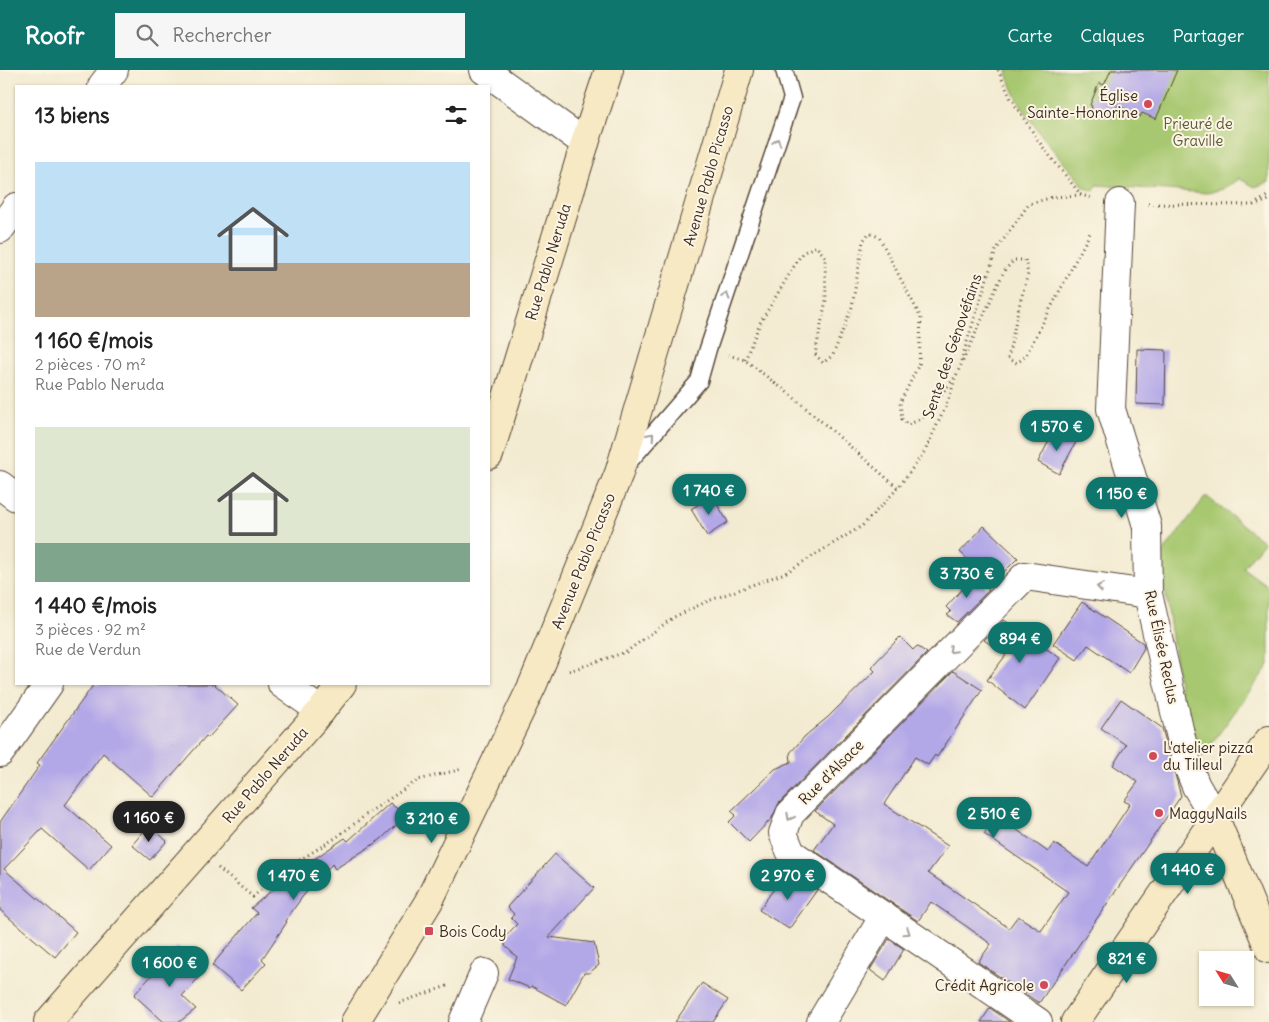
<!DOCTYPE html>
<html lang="fr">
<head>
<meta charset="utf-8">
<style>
  body { margin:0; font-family:Delius,sans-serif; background:#f6f6f6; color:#222; height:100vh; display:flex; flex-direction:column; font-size:19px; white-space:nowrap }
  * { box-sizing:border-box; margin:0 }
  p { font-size:16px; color:#767676 }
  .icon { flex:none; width:28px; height:28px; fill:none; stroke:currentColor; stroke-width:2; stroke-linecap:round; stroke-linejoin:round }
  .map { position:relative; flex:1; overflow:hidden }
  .sheet { position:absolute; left:15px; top:15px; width:475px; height:600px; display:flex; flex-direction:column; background:#fff; border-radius:0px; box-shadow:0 1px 4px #0004 }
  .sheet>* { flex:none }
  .needle { width:32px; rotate:307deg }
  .buttons { position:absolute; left:1199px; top:881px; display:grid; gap:10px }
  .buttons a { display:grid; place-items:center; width:55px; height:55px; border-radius:0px; background:#fff; box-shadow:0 1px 4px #0004; font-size:25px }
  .price { position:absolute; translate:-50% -42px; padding:0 11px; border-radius:18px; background:#0f766e; color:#fff; font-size:16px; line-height:32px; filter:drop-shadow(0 1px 2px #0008) }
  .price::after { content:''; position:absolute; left:50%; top:30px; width:15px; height:11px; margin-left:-8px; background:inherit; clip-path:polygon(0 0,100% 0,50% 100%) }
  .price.active { background:#222; color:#fff }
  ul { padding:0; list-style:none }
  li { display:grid; align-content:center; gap:10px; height:265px; padding:0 20px }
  li span { display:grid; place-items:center; height:155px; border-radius:0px; color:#555 }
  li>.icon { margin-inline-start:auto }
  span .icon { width:90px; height:90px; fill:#fffc; stroke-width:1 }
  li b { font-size:21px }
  h2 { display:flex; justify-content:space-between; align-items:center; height:60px; padding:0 20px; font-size:21px }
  header { display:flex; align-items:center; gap:30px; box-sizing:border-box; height:70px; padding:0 25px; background:#0f766e; color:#fff }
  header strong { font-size:24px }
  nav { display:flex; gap:28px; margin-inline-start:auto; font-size:18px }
  .search { width:350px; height:45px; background:#f6f6f6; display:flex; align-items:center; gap:12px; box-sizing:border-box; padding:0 18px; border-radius:0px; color:#767676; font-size:19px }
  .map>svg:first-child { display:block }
</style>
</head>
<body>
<header>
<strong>Roofr</strong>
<div class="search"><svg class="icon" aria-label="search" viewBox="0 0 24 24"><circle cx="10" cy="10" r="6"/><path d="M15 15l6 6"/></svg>Rechercher</div>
<nav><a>Carte</a><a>Calques</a><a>Partager</a></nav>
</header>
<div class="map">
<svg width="1269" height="952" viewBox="0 0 1269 952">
  <rect width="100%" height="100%" fill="#fcf5e5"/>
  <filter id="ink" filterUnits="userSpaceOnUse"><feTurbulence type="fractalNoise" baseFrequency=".02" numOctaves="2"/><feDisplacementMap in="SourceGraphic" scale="10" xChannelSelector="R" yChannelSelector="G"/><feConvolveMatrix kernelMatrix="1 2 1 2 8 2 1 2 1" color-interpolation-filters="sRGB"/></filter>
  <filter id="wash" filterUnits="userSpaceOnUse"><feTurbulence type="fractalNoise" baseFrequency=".0096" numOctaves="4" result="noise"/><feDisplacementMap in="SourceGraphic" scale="20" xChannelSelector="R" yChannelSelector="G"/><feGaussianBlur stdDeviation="1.12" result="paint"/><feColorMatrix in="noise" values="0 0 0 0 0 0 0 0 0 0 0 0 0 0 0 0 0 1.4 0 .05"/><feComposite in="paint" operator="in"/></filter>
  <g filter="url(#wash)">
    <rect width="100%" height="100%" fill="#f3ebd1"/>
    <path fill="#a7c870" stroke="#717947" d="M1007,0h262v112l-14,5 -17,-9v2l-15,9 -16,4 -110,-8 -3,6 -11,-4v-2c-24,-28 -70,-78 -76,-115z
      M1206,426l58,46 -21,26 26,19v78l-67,92 -22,-66 -20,-135z"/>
    <g id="blocks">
      <path fill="#b2a7e7" d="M1111,0h66l-21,49 -14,-6 -2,4 -22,-12 -6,13 -21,-9 1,-3 -2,-1 9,-22 5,2z
        M1137,279l29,1 -1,55 -29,-1z
        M1055,359l21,13 -17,32 -21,-12z
        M712,426l16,26 -21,14 -16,-27z
        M984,456l34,32 -25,25 -33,-31z
        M974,506l15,14 -32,32 -10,-7 4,-3 -5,-5z
        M1082,532l61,41 1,5 -15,25 -41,-28 -11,15 -24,-16z
        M1004,550l56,38 -35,52 -38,-30 19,-25 -22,-15z
        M900,567l13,13 4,-4 10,7 -148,150 -7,15 -23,24 -20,-20 7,-7 -5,-4 44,-42 16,-7 -1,-9 15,-17 23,-19 47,-46 -4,-4z
        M953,601l29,19 -45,67 -2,-2 -7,10 -13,-8 -31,47 64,42 -20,27 81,55 9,-12 23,15 27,-39 -84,-58 12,-19 52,37 6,-9 34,24 42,-63 -6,-3 14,-19 -25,-17 13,-20 -25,-17 20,-29 41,29 19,68 -142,207 -61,-41 13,-18 -25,-18 -35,-24 -13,19 -104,-71 19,-26 -18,-13z
        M94,614h120l24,21 -30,33 -2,-2 -53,61 -50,-44 -38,52 46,40 -22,25 -47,-41 -38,40 72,63 -21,25 -55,-47v-88l40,-57 -3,-2z
        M390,733l16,13 -26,24 -45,29 -3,-5 -29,32 -18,25 2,1 -25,37 4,4 -25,27 -29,-25 45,-52 -6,-5 38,-32 56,-38 3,3z
        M149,755l18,16 -17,19 -18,-15z
        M555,784l39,34 -45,49 45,6 5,22 -10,8h-5l-18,32 -35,-19 -1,2 -22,-9 9,-22 -12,-11v-9l12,-13 -6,-6 3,-4 -7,-7z
        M797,806l20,14 -28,39 -30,-19 22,-31 9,6z
        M889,869l15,10 -19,32 -15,-11z
        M177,877l26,26 -21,23 14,13 -17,13h-15l-30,-27z
        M702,913l26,17 -15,22h-38z
        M990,938l20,14h-29z"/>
    </g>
  </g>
  <g filter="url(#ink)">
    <use href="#blocks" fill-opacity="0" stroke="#574739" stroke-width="1"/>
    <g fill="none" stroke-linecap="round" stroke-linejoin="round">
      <defs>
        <path id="lane" d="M627,394l72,-83 9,-32 84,-251 -8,-28"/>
        <path id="street" d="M484,0l101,73
          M102,16l12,-16
          M1120,133l-9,206 36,117 1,68 39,170 9,22 19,32
          M0,159l16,-22
          M0,415l16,12
          M282,614l39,27
          M0,683l49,-69
          M463,952l21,-49
          M821,952l63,-106
          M1038,952l-247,-169 -8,-20 7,-19 235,-238 123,18"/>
        <path id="secondary" d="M489,385l96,-312 24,-73
          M1215,748l54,131
          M48,952l273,-311 21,-27
          M355,952l74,-121 104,-217 86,-211 120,-403
          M1075,952l194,-282"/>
      </defs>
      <use href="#lane" stroke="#574739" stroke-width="19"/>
      <use href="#street" stroke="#574739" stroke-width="30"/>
      <use href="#secondary" stroke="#574739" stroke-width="30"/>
      <path stroke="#574739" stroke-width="3" stroke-dasharray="1 4" stroke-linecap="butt" d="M998,0l13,29 31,47 39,49
        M1148,134l105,1 16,-10
        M1258,134l11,-4
        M728,285l17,5 47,36 106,92
        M745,290l15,-37 42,-70 14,-7 9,11 1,43 -11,54 8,9 10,-8 19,-48 11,-66 6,-8 10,4 42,81 -2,46 -19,39 2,16 6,6 14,-7 34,-42 48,-105 10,-11h11l3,14 -10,36 -10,49 9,4 8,-6 65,-124
        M961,291l35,-111 33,-46 24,-7 28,-2 12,3
        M569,601l57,-19 48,-35 34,-16 77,-28 77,-47 36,-38 27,-37 24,-52 6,-20
        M218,798l35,29 29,-26 55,-34 34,-26 47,-31 44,-11
        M399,933l48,-17"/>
      <use href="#lane" stroke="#fff" stroke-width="16"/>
      <use href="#street" stroke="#fff" stroke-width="28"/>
      <use href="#secondary" stroke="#f6e9c3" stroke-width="28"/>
    </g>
    <defs><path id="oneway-chevron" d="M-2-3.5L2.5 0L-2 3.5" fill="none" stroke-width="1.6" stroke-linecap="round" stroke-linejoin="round" transform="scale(1.25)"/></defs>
    <g stroke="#a79f9a">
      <use href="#oneway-chevron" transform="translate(777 72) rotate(-72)"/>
      <use href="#oneway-chevron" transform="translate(726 226) rotate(-72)"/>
      <use href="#oneway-chevron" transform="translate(651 366) rotate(-49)"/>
      <use href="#oneway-chevron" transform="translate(1100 517) rotate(-172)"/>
      <use href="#oneway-chevron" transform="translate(952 580) rotate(135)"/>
      <use href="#oneway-chevron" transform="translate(790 747) rotate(118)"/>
      <use href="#oneway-chevron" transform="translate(907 862) rotate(34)"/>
    </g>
  </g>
  <g fill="#d1495b" stroke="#fcf5e5" stroke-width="2">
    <circle cx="1148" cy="34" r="5"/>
    <circle cx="1153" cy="686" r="5"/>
    <circle cx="1159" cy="743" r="5"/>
    <rect x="424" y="856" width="10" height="10" rx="2.5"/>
    <circle cx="1044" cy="915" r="5"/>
  </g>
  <g text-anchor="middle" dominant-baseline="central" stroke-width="4" stroke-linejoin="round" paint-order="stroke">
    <g font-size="15" fill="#3b2a1e" stroke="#fcf5e5" text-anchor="start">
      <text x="1138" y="25" text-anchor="end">Église<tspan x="1138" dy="17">Sainte-Honorine</tspan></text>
      <text x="1163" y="677">L'atelier pizza<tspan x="1163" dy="17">du Tilleul</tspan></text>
      <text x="1169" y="743">MaggyNails</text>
      <text x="439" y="861">Bois Cody</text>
      <text x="1034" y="915" text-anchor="end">Crédit Agricole</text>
    </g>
    <g font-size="15" fill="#5b5937" stroke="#fcf5e5">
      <text x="1198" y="53">Prieuré de<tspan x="1198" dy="17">Graville</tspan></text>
    </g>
    <g font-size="15" fill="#3b2a1e" stroke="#fcf5e5">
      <text transform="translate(708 106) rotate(-74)">Avenue Pablo Picasso</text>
      <text transform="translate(548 192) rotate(-73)">Rue Pablo Neruda</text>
      <text transform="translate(952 276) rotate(-71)">Sente des Génovéfains</text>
      <text transform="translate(583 491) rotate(-68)">Avenue Pablo Picasso</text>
      <text transform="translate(1162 577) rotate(78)">Rue Élisée Reclus</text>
      <text transform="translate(831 702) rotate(-45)">Rue d'Alsace</text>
      <text transform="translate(265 705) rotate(-49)">Rue Pablo Neruda</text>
    </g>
  </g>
</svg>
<div class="buttons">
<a><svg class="needle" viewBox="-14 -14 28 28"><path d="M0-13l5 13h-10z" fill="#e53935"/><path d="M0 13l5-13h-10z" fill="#767676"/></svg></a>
</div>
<b class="price" style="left:1057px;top:382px">1 570 €</b>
<b class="price" style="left:709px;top:446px">1 740 €</b>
<b class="price" style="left:1122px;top:449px">1 150 €</b>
<b class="price" style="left:967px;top:529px">3 730 €</b>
<b class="price" style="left:1020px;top:594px">894 €</b>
<b class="price" style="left:994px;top:769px">2 510 €</b>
<b class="price active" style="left:149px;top:773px">1 160 €</b>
<b class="price" style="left:432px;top:774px">3 210 €</b>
<b class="price" style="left:1188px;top:825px">1 440 €</b>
<b class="price" style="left:294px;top:831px">1 470 €</b>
<b class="price" style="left:788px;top:831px">2 970 €</b>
<b class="price" style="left:1127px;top:914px">821 €</b>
<b class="price" style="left:170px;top:918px">1 600 €</b>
<section class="sheet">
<h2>13 biens<svg class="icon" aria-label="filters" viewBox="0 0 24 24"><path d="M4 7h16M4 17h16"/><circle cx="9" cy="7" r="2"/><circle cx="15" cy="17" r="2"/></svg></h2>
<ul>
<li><span style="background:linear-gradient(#bfe0f5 65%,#b9a48a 0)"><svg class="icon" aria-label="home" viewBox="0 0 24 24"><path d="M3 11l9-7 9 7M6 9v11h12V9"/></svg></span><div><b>1 160 €/mois</b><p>2 pièces · 70 m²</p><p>Rue Pablo Neruda</p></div></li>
<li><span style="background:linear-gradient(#dfe7d0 75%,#7fa58c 0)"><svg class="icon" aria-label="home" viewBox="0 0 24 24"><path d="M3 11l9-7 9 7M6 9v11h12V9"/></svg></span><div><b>1 440 €/mois</b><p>3 pièces · 92 m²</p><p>Rue de Verdun</p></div></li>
</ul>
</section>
</div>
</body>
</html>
